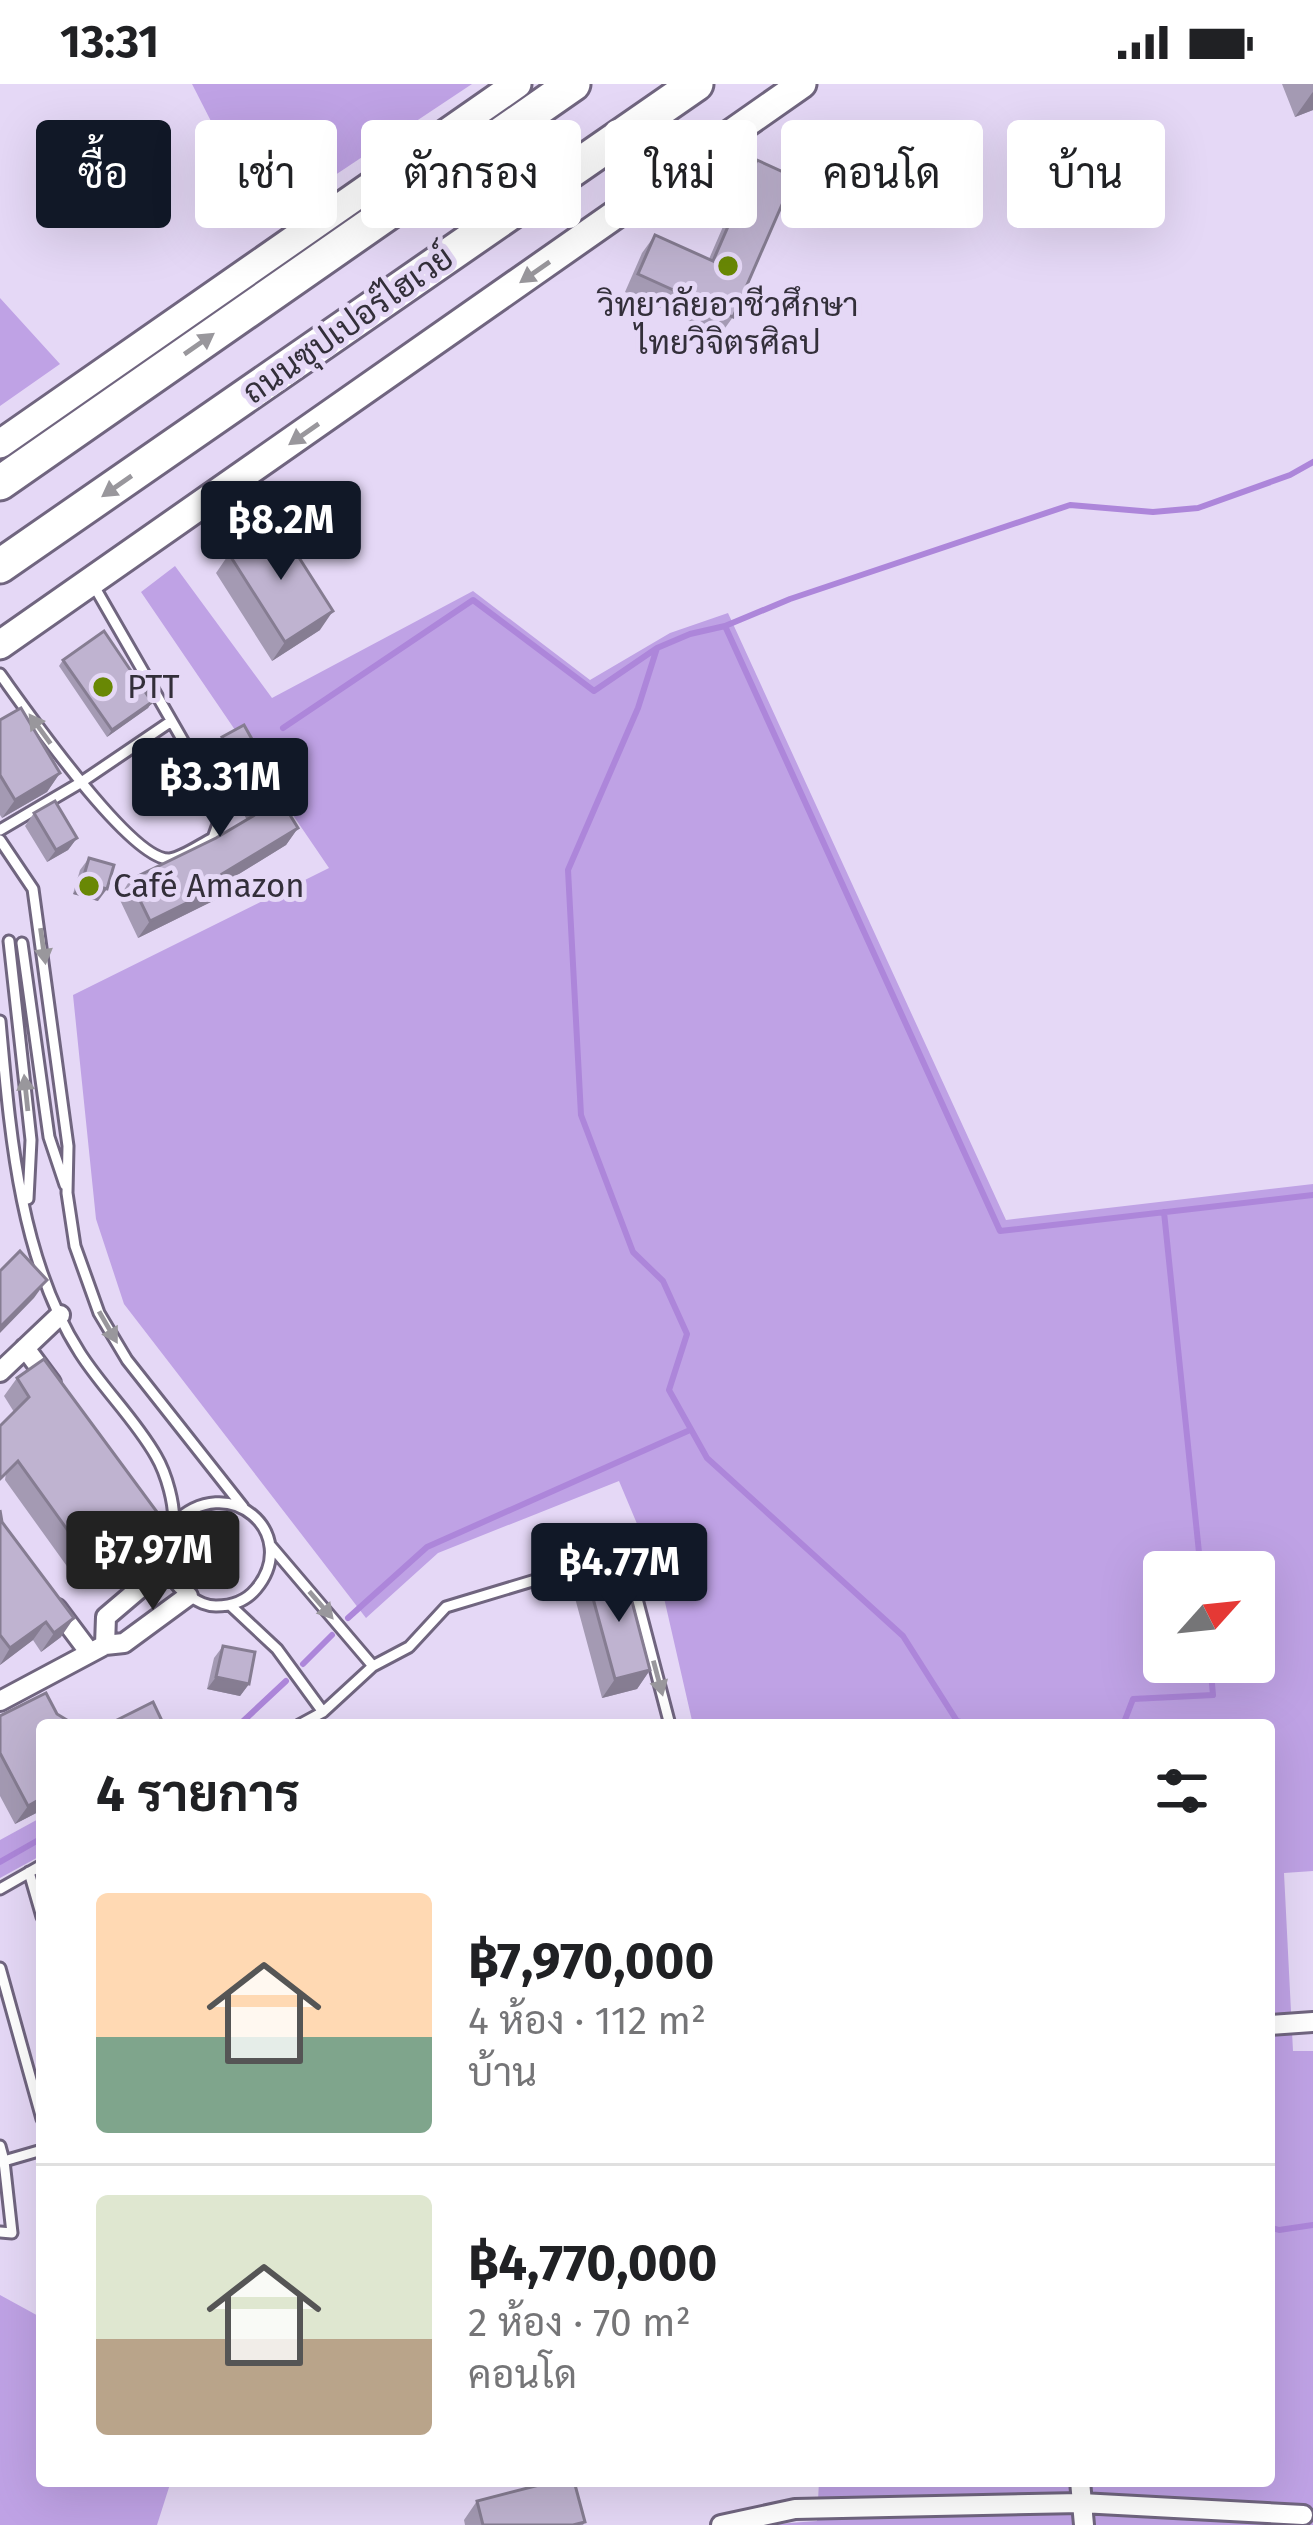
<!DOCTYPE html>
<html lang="th">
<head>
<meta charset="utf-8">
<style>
  body { margin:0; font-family:"Fira Sans",Sarabun,sans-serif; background:#f2f2f2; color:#202124; height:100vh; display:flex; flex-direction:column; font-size:45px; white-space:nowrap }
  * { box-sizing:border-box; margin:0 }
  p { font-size:39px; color:#757577 }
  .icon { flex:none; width:66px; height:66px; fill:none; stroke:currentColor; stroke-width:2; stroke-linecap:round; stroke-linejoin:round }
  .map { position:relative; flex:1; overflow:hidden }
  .panel { position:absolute; left:36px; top:1635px; width:1239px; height:768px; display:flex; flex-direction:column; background:#fff; border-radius:12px; box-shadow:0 12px 48px #0002 }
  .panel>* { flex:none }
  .hud { position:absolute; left:36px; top:36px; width:1242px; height:108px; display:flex; gap:24px }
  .needle { width:78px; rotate:63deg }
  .tools { position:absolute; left:1143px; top:1467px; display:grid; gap:24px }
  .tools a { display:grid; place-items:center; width:132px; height:132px; border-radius:12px; background:#fff; box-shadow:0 12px 48px #0002; font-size:60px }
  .price { position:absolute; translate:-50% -102px; padding:0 27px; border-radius:12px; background:#111827; color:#fff; font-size:39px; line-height:78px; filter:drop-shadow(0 3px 6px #0008) }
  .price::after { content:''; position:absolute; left:50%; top:72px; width:36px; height:27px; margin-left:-18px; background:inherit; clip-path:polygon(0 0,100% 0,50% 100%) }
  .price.current { background:#222; color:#fff }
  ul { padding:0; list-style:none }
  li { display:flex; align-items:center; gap:36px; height:300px; padding:0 60px }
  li+li { border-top:3px solid #e0e0e0 }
  li span { display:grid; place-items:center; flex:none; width:336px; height:240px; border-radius:12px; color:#555 }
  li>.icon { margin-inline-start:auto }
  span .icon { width:144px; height:144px; fill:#fffc; stroke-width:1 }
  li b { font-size:51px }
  h2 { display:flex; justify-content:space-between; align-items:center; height:144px; padding:0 60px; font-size:51px }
  .pill { padding:0 42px; border-radius:12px; background:#fff; box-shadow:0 12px 48px #0002; font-size:42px; line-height:108px }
  .pill.current { background:#111827; color:#fff }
  .status { display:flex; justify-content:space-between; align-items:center; height:84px; padding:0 60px; background:#fff; direction:ltr }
  .status svg { height:33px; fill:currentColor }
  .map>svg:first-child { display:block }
</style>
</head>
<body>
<div class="status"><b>13:31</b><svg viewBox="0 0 49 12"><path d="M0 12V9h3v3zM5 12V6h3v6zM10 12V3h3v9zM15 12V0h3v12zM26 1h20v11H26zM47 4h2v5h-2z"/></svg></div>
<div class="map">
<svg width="1313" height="2441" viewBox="0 0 1313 2441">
  <rect width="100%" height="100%" fill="#e5d8f6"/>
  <path fill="#bfa2e5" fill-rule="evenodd" d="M192,0h280l-209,139z
    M0,214l60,66 -60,42z
    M175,482l97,132 201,-107 117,89 80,-47 58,-20 278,607 307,-36v687l-29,2 9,178h20v474h-550l54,-4 2,-40h450v-756h-576l-34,-149 -40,-95 -181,72 -72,65 -242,-314 -28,-85 -23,-224 256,-127 -188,-276zM1164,1488h90v90h-90z
    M42,1733v38l-42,23v-38z
    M0,2211l42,23v163h129l-14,44h-157z"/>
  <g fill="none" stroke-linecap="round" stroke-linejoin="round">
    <path stroke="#ad86da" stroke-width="6" d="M725,542l275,605 313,-36
      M657,564l-19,60 -70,162 13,245 52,137 30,29 24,53 -18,56 38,68 196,178 54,85 14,4
      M283,644l190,-128 121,91 63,-43 33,-14 35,-8 65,-27 280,-94 83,7 45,-4 92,-33 23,-13
      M1164,1128l37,360
      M348,1534l79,-71 263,-117
      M303,1580l29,-29
      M239,1641l47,-44
      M1123,1641l10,-26 80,-4 -3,-33
      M0,1778l42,-24
      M1269,2143l10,3 34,-5"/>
    <defs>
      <path id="service" d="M0,590c24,33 131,188 170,185 13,-2 31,-15 43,-21l5,-14 -1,-24 -123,-214
        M0,746l80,-47 90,-61
        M0,756l33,49 35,257 -1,47 8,53 24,67 28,47 116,147
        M9,857l22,199 -3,59
        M22,859l27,194 16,48
        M0,937c10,110 19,237 80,332 23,36 55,66 76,103 10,17 20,50 17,70 -5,27 -13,54 18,71 8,5 15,9 25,9 15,0 30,-5 40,-17 46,-55 -28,-121 -83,-65
        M270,1461l103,121
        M230,1521l47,44 46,63
        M299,1641l24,-13 50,-46 36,-19 37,-40 179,-54 45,172
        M29,1788l13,45
        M0,1805l42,-24
        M0,1884l42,151
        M0,2062l4,15 -4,1
        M0,2148l12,1 -8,-72 38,-11"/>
      <path id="minor" d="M25,1264l26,35
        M0,1288l60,-57
        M57,1525l33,44
        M105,1561l1,-28 60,-51
        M0,1617l105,-56 19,-2 64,-47
        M1269,1941l44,-3
        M1080,2397l4,44
        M721,2441l74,-16 286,-6 222,12"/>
      <path id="secondary" d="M0,360l517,-360
        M0,561l802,-561"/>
      <path id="trunk" d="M0,399l573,-399
        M0,482l696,-482"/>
    </defs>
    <use href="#service" stroke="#70657f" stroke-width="15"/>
    <use href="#minor" stroke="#70657f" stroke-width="24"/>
    <use href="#secondary" stroke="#70657f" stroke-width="33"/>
    <use href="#trunk" stroke="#70657f" stroke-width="39"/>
    <use href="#service" stroke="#fff" stroke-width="9"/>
    <use href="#minor" stroke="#fff" stroke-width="18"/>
    <use href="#secondary" stroke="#fff" stroke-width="27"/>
    <use href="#trunk" stroke="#fff" stroke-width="33"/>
  </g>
  <path fill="#a49ab3" d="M1282,0h31v26l-18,7z
    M757,76l-24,157 -13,18 -95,-43 17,-39 13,-18 54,24 35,-81z
    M229,470l91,76 -48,31 -56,-88z
    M63,576l89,42 -4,6 -41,29 -48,-71z
    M0,636l60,53 -13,19 -45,26 -2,-3z
    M222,653l59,54 -3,4 20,33 -12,17 -60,37 -11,18 -77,38 -19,-40 11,-18 86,-42 31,-18 -37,-66z
    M34,729l43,25 -9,12 -21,12 -22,-36z
    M89,774l9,43 -25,-7 7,-24z
    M17,1294l140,134 -13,19 -65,52 -74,-103 9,-68 -10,-16z
    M0,1426l2,12 59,115 -20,15 -8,-12 -33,25z
    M588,1496l62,90 -13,19 -35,9 -27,-100z
    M223,1562l26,38 -9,12 -33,-7 7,-31z
    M57,1630l-15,96 -27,14 -15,-28v-80z
    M477,2417l108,21 -2,3h-118l-1,-5z"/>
  <path fill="#867d92" d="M1313,8v18l-18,7 17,-24z
    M333,527l-13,19 -48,31 13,-19z
    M152,618l-4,6 -41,29 5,-7z
    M60,689l-13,19 -45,26 13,-18z
    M298,744l-12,17 -75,46 11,-17z
    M77,754l-9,12 -21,12 9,-12z
    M82,798l25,7 -9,12 -25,-7z
    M227,799l-12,17 -77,38 12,-17z
    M47,1196l-13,18 -34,35v-6z
    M157,1428l-13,19 -65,52 13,-19z
    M74,1534l-13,19 -20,15 13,-19z
    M46,1538l-13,18 -33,25 10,-17z
    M650,1586l-13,19 -35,9 13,-19z
    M216,1593l33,7 -9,12 -33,-7z
    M42,1714v12l-27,14 13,-18z
    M269,2397h22l-27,6z"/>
  <path fill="#bfb3d0" stroke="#867d92" stroke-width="3" d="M757,76l37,17 -61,140 -95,-43 17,-39 58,26z
    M277,439l56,88 -48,31 -56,-88z
    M104,547l48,71 -40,28 -49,-70z
    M21,624l39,65 -45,27 -15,-25v-55z
    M244,641l37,66 -4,3 21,34 -76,46 5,9 -77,38 -20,-41 86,-42 47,-28 -41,-73z
    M55,717l22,37 -21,12 -22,-37z
    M89,774l25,7 -7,24 -25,-7z
    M20,1167l27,29 -47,47v-56z
    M44,1275l113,153 -65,52 -74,-103 -18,18v-53l29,-29 -12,-19z
    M0,1426l2,12 72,96 -20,15 -8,-11 -36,26 -10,-13z
    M624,1487l26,99 -35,9 -27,-99z
    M223,1562l32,6 -6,32 -33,-7z
    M46,1609l11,21 10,6 3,5h-28v73l-14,8 -28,-53v-37z
    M153,1618l11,23h-57z
    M555,2397h19l11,41 -12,3h-90l-6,-24z"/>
  <defs><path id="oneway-solid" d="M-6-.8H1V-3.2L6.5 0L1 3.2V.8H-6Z" transform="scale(3)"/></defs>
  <g fill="#99979c">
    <use href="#oneway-solid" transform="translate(535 188) rotate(145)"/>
    <use href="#oneway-solid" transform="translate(199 260) rotate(-35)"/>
    <use href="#oneway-solid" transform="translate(304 350) rotate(145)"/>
    <use href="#oneway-solid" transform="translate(117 402) rotate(145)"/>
    <use href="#oneway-solid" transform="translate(40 645) rotate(-126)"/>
    <use href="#oneway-solid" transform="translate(43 862) rotate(82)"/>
    <use href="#oneway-solid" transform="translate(26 1009) rotate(-96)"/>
    <use href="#oneway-solid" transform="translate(108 1243) rotate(60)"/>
    <use href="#oneway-solid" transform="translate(321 1521) rotate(49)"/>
    <use href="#oneway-solid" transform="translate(658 1594) rotate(75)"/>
  </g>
  <g fill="#698805" stroke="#e5d8f6" stroke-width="4.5">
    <circle cx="728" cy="182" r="12"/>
    <circle cx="103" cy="603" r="12"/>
    <circle cx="89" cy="802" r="12"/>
  </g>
  <g text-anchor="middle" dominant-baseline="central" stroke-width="10" stroke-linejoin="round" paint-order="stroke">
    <g font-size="33" fill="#332f3a" stroke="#e5d8f6" text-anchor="start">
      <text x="728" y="221" text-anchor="middle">วิทยาลัยอาชีวศึกษา<tspan x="728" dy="38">ไทยวิจิตรศิลป</tspan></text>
      <text x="127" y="603">PTT</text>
      <text x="113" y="802">Café Amazon</text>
    </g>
    <g font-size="33" fill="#332f3a" stroke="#e5d8f6">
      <text transform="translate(348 241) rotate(-35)">ถนนซุปเปอร์ไฮเวย์</text>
    </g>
  </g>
</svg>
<div class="tools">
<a><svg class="needle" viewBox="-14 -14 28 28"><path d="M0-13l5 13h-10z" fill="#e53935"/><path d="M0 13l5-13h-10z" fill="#757577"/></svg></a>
</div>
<b class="price" style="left:281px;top:499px">฿8.2M</b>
<b class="price" style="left:220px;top:756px">฿3.31M</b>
<b class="price current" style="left:153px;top:1529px">฿7.97M</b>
<b class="price" style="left:619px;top:1541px">฿4.77M</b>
<div class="hud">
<a class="pill current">ซื้อ</a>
<a class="pill">เช่า</a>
<a class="pill">ตัวกรอง</a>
<a class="pill">ใหม่</a>
<a class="pill">คอนโด</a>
<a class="pill">บ้าน</a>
</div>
<section class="panel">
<h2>4 รายการ<svg class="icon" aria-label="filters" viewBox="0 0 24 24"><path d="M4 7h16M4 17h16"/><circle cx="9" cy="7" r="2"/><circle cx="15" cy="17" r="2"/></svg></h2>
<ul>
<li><span style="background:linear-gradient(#ffd9b3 60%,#7fa58c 0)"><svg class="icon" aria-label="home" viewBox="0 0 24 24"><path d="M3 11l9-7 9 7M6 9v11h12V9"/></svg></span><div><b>฿7,970,000</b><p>4 ห้อง · 112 m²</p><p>บ้าน</p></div></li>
<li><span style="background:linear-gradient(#dfe7d0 60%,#b9a48a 0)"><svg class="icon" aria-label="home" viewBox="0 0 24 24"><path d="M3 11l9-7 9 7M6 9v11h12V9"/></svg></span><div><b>฿4,770,000</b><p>2 ห้อง · 70 m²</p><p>คอนโด</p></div></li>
</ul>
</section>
</div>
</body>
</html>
